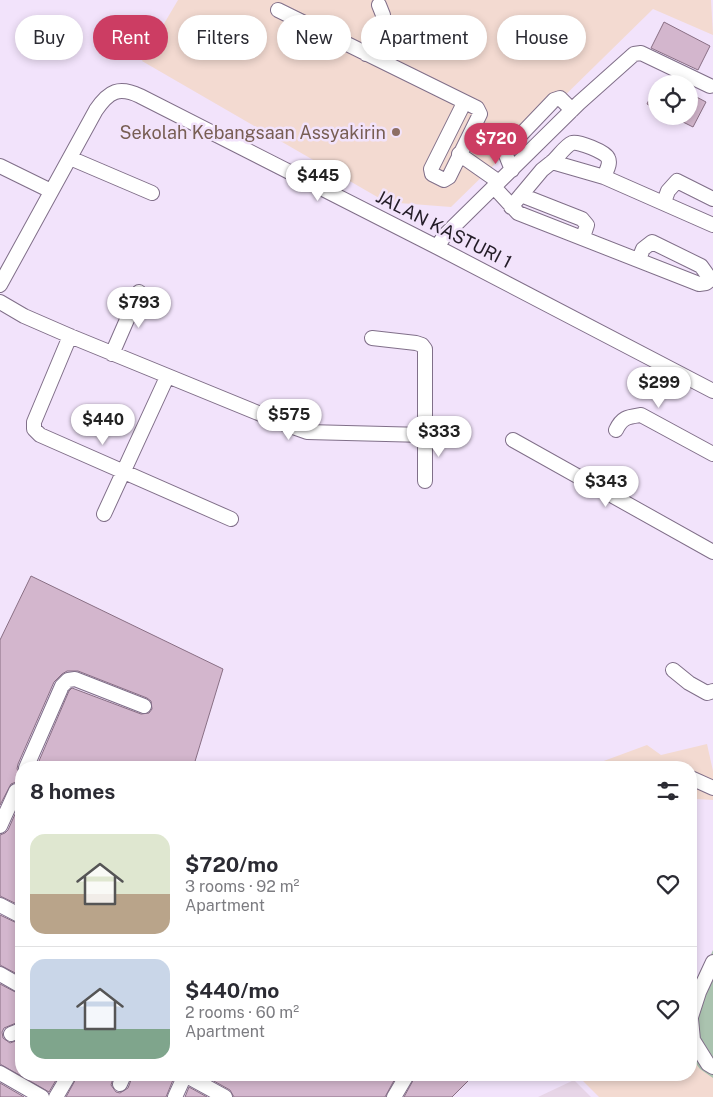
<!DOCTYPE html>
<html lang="en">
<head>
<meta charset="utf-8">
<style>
  body { margin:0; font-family:"Public Sans",sans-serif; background:#f7f7f7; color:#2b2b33; height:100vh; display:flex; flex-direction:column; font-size:19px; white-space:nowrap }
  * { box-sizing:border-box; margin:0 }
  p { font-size:16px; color:#7c7c81 }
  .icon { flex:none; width:28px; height:28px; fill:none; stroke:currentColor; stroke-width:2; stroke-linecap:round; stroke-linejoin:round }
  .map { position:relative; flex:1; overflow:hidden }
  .sheet { position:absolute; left:15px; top:761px; width:682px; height:320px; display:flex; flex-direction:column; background:#fff; border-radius:20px; box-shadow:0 2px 8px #0003 }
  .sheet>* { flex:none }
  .guide { position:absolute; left:15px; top:15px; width:684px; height:45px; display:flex; gap:10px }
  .buttons { position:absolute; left:648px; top:75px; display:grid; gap:10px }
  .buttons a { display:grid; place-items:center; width:50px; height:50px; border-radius:50%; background:#fff; box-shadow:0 2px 8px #0003; font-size:25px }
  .price { position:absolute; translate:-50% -42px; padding:0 11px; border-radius:18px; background:#fff; color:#222; font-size:16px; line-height:32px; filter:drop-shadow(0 1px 2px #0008) }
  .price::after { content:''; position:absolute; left:50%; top:30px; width:15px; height:11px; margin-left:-8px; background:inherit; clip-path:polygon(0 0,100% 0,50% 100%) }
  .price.on { background:#cc3d63; color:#fff }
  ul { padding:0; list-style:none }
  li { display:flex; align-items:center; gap:15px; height:125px; padding:0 15px }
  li+li { border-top:1px solid #e1e1e2 }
  li span { display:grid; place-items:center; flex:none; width:140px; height:100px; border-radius:15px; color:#555 }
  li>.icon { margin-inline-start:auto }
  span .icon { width:60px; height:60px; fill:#fffc; stroke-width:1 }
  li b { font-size:21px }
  h2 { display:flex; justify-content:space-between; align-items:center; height:60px; padding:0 15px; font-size:21px }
  .tag { padding:0 18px; border-radius:22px; background:#fff; box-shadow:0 2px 8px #0003; font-size:18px; line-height:45px }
  .tag.on { background:#cc3d63; color:#fff }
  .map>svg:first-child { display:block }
</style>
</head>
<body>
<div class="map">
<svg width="713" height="1097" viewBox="0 0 713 1097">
  <rect width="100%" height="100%" fill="#f2e3fb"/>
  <path fill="#e7d5e7" d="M574,1080l17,17h-53z"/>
  <path fill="#f3dad1" d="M178,0h533l2,35 -60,-26 -202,198 -65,-5 -244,-141z
    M707,744l6,27v29l-17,-1 -5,6v-37l-84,-1 -6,-5 46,-17 14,10z
    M713,962v135h-114l-22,-22h114v-59z"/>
  <path fill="#aac3af" d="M713,950v128l-13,-9 -9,-12v-59z"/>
  <path fill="#d3b6cd" stroke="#896f84" d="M664,22l46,24 -12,24 -47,-22z
    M656,85v24l-9,-5z
    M689,93l17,9 -13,25 -22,-11h18z
    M31,576l192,93 -30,99h-157l33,-77 3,-3 69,26 8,-1 3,-4 -1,-8 -4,-3 -69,-27h-11l-5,3 -8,8 -36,82 -1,5 4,6v9l-5,-2 -5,2 -11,21v-165z
    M20,803h1v103l-21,-10v-61l5,-2 3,-3z
    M0,915l21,10v51l-21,-11z
    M0,984l21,11v26l-17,7 -2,4 1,6 7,5 11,-4v36h38l-10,17 -49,-28z
    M78,1075h36l-3,10 5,7 4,1 8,-5 5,-13h42l-9,22h-100z
    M203,1075h194l-12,22h-151l-4,-7z
    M416,1075h58l-22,22h-48z
    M0,1083l24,14h-24z
    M189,1087l18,10h-22z"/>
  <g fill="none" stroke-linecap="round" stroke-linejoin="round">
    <defs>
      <path id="minor" d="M278,10l199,98 3,6 -31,63 -5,3 -12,-6 -1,-5 33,-66
        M366,54l17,-34v-5l-4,-10
        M459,154l40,28
        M70,158l82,35
        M552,162c6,-5 13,-16 20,-19 6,-2 34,9 36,15 3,6 -2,13 -4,19
        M0,166l51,25
        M512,170l-6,-15 2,-7 46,-48 6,-2 12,12
        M494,187l24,26 181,71 7,-1 7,-5
        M521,195l61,24 5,6 -4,12
        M664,202l4,-11 9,-10 36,18
        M511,207l31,-37 10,-8 52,15 109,48
        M437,247l8,-12 134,-132 55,-49 7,-1 69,33
        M639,259l4,-10 9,-7 49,24 10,14
        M0,285l96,-175c13,-19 23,-24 44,-14l297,151 276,144
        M0,302l24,14 46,20 220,90 17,6 118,3v-86l-3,-4 -6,-2 -44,-5
        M70,336l-36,86v7l6,6 191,84
        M112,354l27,-62
        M616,430c6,-13 12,-13 25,-15l72,39
        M425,435v46
        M513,440l200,112
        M104,514l63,-137
        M673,670l16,13 18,10 6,-2
        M26,768l36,-82 6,-6 7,-1 69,27
        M691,778l22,10
        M0,826l16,-35 5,3
        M0,905l21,11
        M0,974l21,12
        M691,1017l8,-25 14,-30
        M691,1019l2,21 15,24 5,3
        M11,1034l10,-4
        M0,1073l42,24
        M185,1075l40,22
        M120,1084l4,-9
        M56,1097l13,-22
        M175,1097l10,-22
        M394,1097l13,-22"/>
    </defs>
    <use href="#minor" stroke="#806f89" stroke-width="16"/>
    <use href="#minor" stroke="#fff" stroke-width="14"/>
  </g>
  <circle fill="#8d6e63" stroke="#f2e3fb" stroke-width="2" cx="396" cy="132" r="5"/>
  <g text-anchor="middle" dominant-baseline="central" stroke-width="5" stroke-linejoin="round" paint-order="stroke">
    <g font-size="18" fill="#785e54" stroke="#f2e3fb" text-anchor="end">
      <text x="386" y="132">Sekolah Kebangsaan Assyakirin</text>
    </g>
    <g font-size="18" fill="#231c27" stroke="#f2e3fb">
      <text transform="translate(444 229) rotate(27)">JALAN KASTURI 1</text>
    </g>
  </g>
</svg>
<div class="buttons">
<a><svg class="icon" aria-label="locate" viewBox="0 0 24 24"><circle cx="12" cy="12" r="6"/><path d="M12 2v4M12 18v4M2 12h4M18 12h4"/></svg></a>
</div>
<b class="price on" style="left:496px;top:165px">$720</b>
<b class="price" style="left:318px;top:202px">$445</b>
<b class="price" style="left:139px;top:329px">$793</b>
<b class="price" style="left:659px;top:409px">$299</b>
<b class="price" style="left:289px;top:441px">$575</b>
<b class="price" style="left:103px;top:446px">$440</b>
<b class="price" style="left:439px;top:458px">$333</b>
<b class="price" style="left:606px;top:508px">$343</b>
<div class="guide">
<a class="tag">Buy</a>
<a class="tag on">Rent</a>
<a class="tag">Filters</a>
<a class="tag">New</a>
<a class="tag">Apartment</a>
<a class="tag">House</a>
</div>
<section class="sheet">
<h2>8 homes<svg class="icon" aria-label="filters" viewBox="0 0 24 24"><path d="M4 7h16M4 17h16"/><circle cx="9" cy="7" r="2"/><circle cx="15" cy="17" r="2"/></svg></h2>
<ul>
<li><span style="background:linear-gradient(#dfe7d0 60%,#b9a48a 0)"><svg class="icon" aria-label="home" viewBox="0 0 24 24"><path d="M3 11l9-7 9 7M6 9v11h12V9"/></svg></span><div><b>$720/mo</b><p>3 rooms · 92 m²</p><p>Apartment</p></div><svg class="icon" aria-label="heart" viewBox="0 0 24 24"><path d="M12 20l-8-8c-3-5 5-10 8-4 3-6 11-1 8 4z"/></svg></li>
<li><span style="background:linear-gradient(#c9d6e8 70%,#7fa58c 0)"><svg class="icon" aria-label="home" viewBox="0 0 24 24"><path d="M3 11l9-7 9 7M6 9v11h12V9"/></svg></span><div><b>$440/mo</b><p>2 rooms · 60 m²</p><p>Apartment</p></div><svg class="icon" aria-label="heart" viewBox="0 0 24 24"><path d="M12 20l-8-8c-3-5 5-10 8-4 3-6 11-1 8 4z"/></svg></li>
</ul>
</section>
</div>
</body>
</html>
